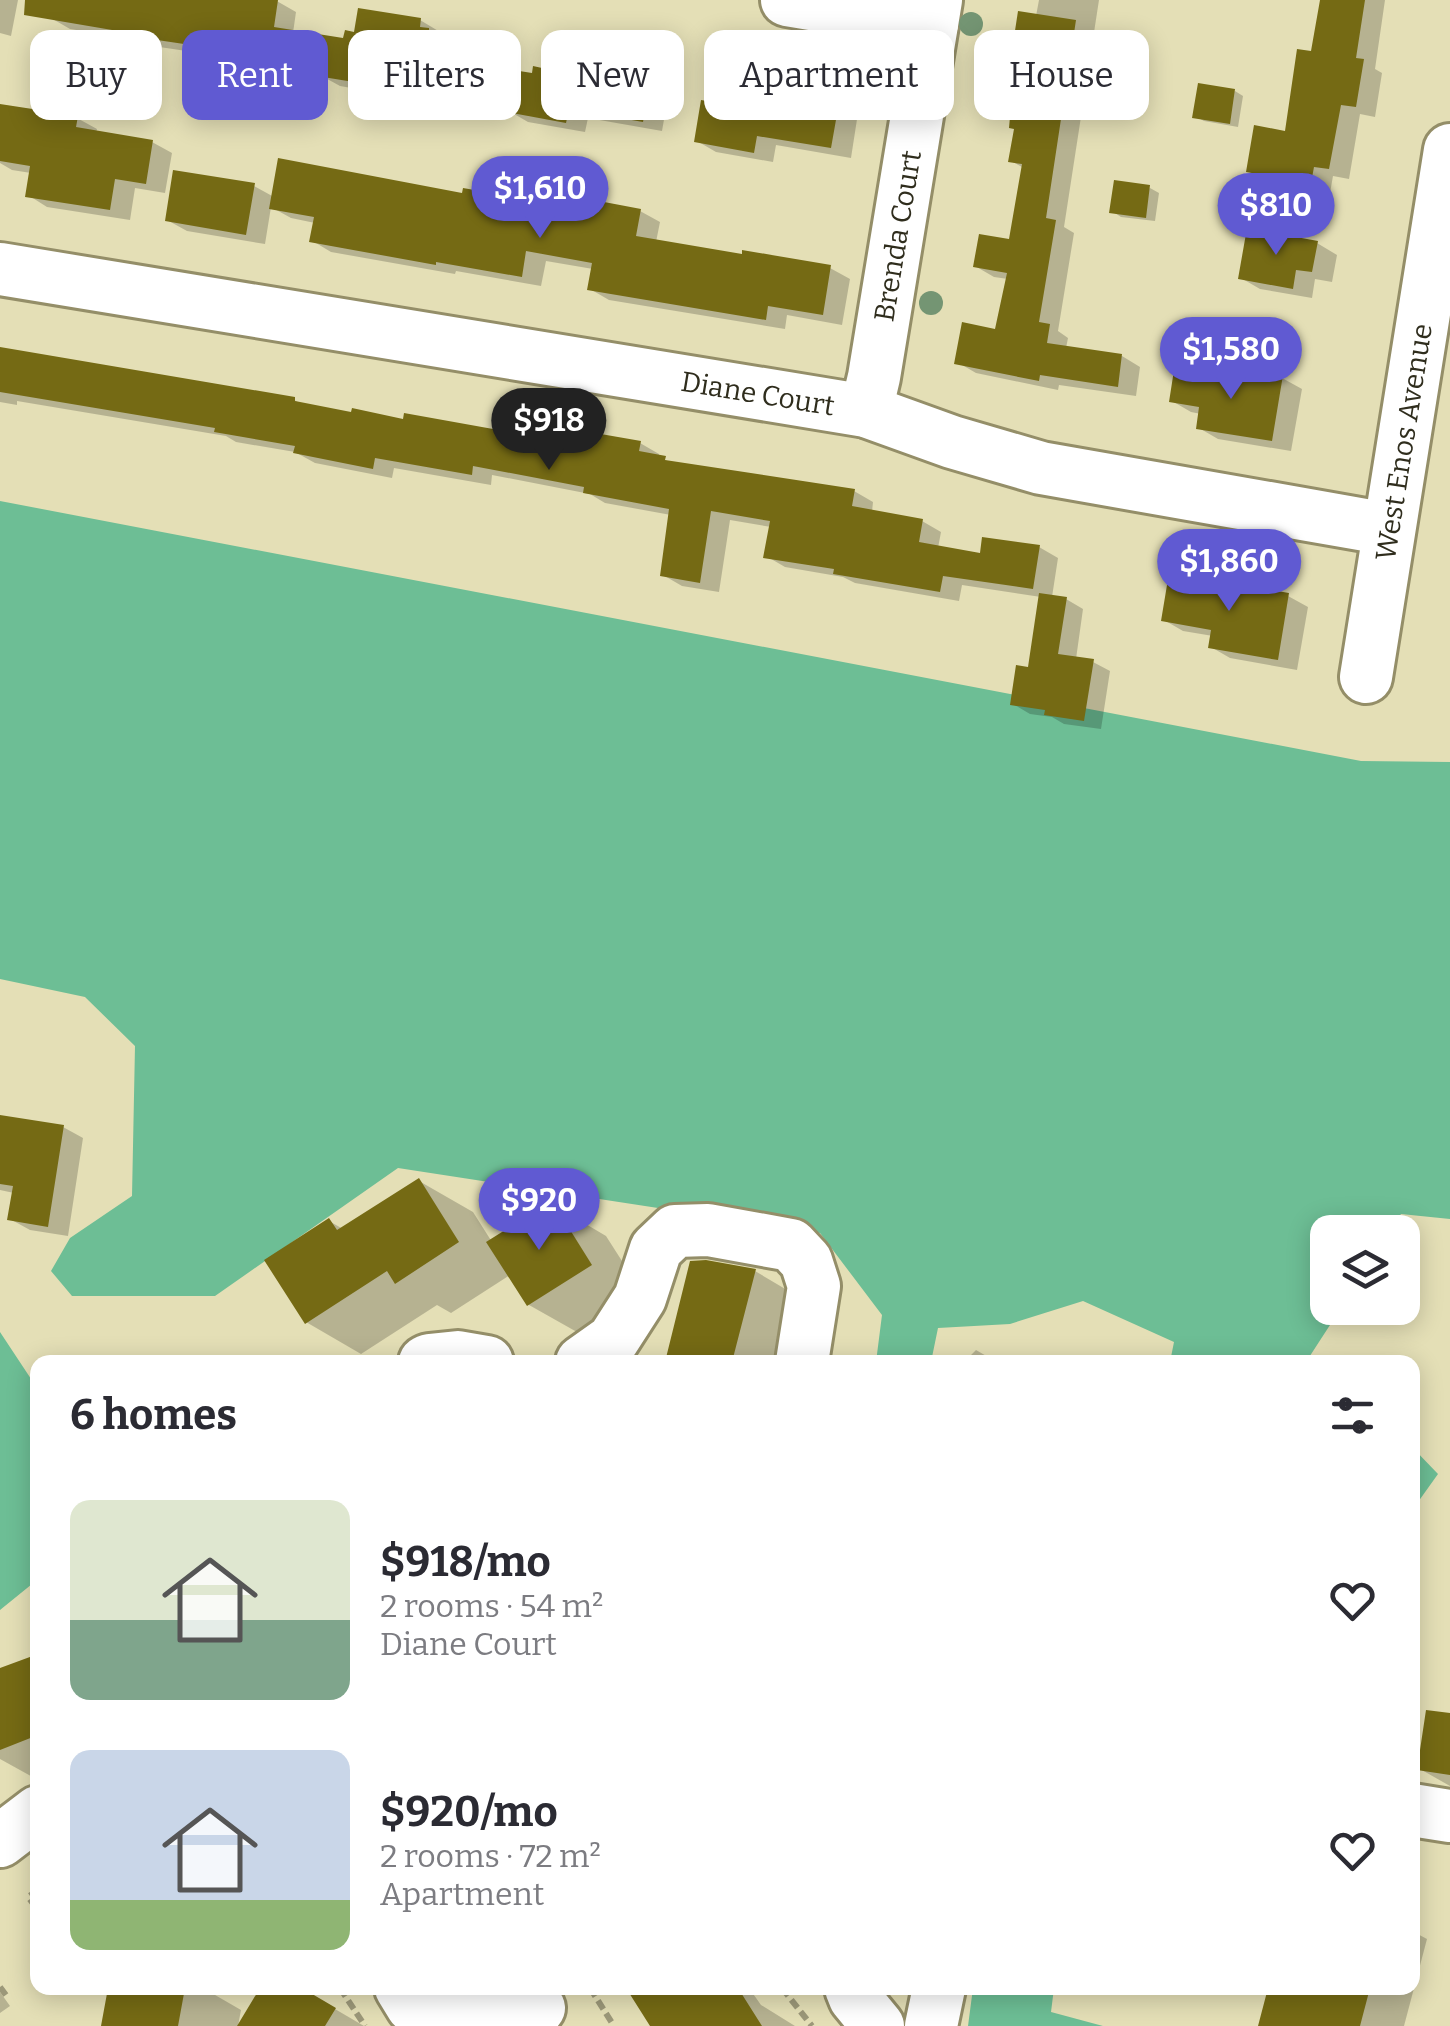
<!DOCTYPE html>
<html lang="en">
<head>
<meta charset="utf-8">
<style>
  body { margin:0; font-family:Bitter,serif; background:#f2f2f3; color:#2b2b33; height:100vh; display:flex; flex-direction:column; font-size:38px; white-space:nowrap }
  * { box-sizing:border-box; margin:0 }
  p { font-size:32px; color:#7c7c81 }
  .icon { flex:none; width:55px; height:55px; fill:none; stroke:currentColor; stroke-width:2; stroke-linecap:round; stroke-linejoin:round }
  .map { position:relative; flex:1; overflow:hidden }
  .sheet { position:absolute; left:30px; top:1355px; width:1390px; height:640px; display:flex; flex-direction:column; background:#fff; border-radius:20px; box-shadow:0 5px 25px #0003 }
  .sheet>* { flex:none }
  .banner { position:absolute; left:30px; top:30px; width:1390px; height:90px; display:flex; gap:20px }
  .fabs { position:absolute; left:1310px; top:1215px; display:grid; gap:20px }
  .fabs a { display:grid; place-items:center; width:110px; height:110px; border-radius:20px; background:#fff; box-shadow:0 5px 25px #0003; font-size:50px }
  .price { position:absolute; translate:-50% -85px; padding:0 22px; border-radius:35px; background:#605ad2; color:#fff; font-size:32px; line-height:65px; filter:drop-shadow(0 2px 5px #0008) }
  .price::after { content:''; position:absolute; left:50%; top:60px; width:30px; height:22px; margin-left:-15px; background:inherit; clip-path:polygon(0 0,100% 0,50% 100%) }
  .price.active { background:#222; color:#fff }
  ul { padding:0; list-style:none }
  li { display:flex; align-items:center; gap:30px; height:250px; padding:0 40px }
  li span { display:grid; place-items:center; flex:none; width:280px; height:200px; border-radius:20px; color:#555 }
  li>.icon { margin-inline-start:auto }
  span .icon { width:120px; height:120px; fill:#fffc; stroke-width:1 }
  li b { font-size:42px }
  h2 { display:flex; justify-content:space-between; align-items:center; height:120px; padding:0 40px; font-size:42px }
  .pill { padding:0 35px; border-radius:20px; background:#fff; box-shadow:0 5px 25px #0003; font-size:35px; line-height:90px }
  .pill.active { background:#605ad2; color:#fff }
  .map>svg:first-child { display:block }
</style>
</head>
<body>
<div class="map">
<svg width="1450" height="2026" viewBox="0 0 1450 2026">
  <rect width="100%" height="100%" fill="#e4dfb6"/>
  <path fill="#6dbe95" d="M0,501l1361,260 89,1v457l-49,-5 -12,18h-61v76h13l-35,54h-136l4,-20 -91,-41 -73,23 -72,4 -7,34h-55l6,-47 -62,-82 -422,-65 -183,128h-143l-21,-25 19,-33 62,-42 3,-150 -50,-49 -85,-18z
    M0,1332l37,56v192l-37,30z
    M1413,1448l25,26 -25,35z
    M973,1988h81l-3,24 52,14h-135z"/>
  <path fill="#979be0" d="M1079 56a19 19 0 1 1 38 0a19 19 0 1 1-38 0Z"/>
  <path fill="#0003" d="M0,0h18l-7,36 -11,-3z
    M54,0h221l21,12 -3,21 52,8 11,-6 64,-15 20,12 -1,5 22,5 19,12 -6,40 -74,-11 -2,13 -58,-10 -20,-11 1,-4 -182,-27 -7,-5 -62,-10 -19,-11z
    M1039,0h60l-35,227 10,6 -16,98 10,7 -2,10 56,8 18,11 -4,29 -77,-11 -1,5 -82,-17 -19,-11 39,-30 12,-53 -14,-2 -19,-11 36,-24 13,-74 -13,-7 5,-31 -3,-11 -9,-5 32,-98z
    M1322,0h63l-10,69 7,4 -7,44 -15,-3 -11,65 -16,-3 -3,17 -62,-11 -19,-11 38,-37 26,-80z
    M653,63l19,11 -10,57 -74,-13 -3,14 -57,-10 -19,-11 25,-35 10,-5z
    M841,89l19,11 -9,58 -75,-13 -3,17 -57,-10 -19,-11 25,-35 10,-5z
    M1235,91l8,5 -5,31 -34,-6 -9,-5z
    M0,107l77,11 20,11 -1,4 56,9 20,11 -7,40 -30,-5 -5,32 -83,-13 -19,-12 3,-22 -19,-3 -12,-7z
    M254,186l20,11 190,-1 98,12 78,3 20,11 -4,20 174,26 20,11 -8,46 -55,-10 -2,14 -176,-29 -19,-11 3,-20 -47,-8 -5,25 -85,-15 -1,3 -124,-22 -20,-12 4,-17 -24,-5 -20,-11 -6,37 -78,-13 -20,-11z
    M1150,188l9,5 -4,28 -34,-4 -9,-6z
    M1317,243l20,12 -5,27 -17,-3 -3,19 -52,-9 -19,-11z
    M0,349l294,51 11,6 100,16 190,23 45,-2 19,11v4l14,5 181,28 19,11 -1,10 50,9 19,11 -3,16 44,8 57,-9 19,11 -6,39 14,2 17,10 -7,50 17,3 17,9 -9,58 -37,-5 -12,-7 -22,-3 -17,-10 17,-34 11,-73 -79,-12 -3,16 -104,-18 -12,-6 -58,-10 -19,-11 5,-29 -41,-7 -11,72 -37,-6 -19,-11 8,-60 -66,-12 -15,-9 -98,-19 -1,10 -97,-17 -2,10 -77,-15 -20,-11 -59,-10 -10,-6 -209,-35v4l-17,-3z
    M1282,378l20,11 -11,62 -73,-12 -19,-11 2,-14 -10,-2 -19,-11 67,-18z
    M1288,596l20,11 -11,63 -67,-12 -19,-11 2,-11 -30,-5 -19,-11z
    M0,1117l63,10 20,11 -15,98 -38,-6 -20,-11 4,-26 -14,-3z
    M419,1181l54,31 19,30 60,-38 54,32 39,61 -61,39 -55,-31 -19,-30 -59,38 -14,-8 -76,49 -55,-32 23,-101 14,8z
    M692,1263l63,8 54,32 -15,59h-126z
    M976,1350l19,11 2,1h-33z
    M38,1662v118l-38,-21v-88z
    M1450,1716v70l-30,-17z
    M1412,1931l15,8 -23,87h-140l-3,-2 10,-36h141z
    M110,1988h93l38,22 -3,16h-134z
    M263,1988h36l65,38h-124z
    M628,1988h121l12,17 34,21h-139l-5,-3z
    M0,1992l10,14 -10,7z"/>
  <path fill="#756a14" d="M25,0h253l-4,27 69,11 2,-8 9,2 4,-24 63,10 -1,9 9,1v7l33,5 -7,44 -75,-11 -2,13 -61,-10 2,-12 -202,-30 1,-3 -94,-16z
    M1320,0h45l-9,58 8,1 -8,48 -15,-2 -12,64 -15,-2 -3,16 -65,-11 8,-47 31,6 12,-82 14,2z
    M1018,11l58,9 -30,198 10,2 -17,102 11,2 -3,19 75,11 -4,33 -78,-12 -1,6 -85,-17 8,-42 33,7 12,-56 -34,-6 6,-33 30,5 13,-75 -14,-2 6,-33 -5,-1 1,-11 -8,-1z
    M546,44l108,16 -11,62 -74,-13 -3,14 -60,-11 7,-42 19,3 1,-7 9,2z
    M734,73l43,7 1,-5 64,11 -11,62 -74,-12 -3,17 -60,-11 7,-42 18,3 2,-7 9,2z
    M1198,83l37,6 -5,35 -38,-6z
    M0,104l78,12 -2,11 77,13 -7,44 -31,-5 -5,31 -85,-13 5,-31 -30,-5z
    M278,158l184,35 1,-5 97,17 2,-11 79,15 -5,27 106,18v-4l89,15 -8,50 -55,-9 -2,14 -179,-30 5,-27 -66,-12 -4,26 -86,-15v3l-127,-23 5,-25 -45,-8z
    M173,170l82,13 -9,52 -81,-14z
    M1114,180l36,5 -4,33 -37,-5z
    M1247,228l71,13 -6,31 -16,-2 -3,19 -55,-10z
    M0,347l295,50v4l56,11 1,-4 51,11 1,-6 89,16 1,-5 99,18 2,-9 46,8 -2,10 27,5 -1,4 190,29 -3,17 71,13 -4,23 61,11 2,-16 58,8 -7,44 -90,-13 -3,16 -107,-18 1,-5 -71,-11 7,-37 -59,-10 -11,72 -40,-7 9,-67 -86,-16 1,-6 -111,-21 -1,9 -97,-17 -2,11 -80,-16 2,-7 -81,-14 1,-4 -215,-36z
    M1239,368l44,7 -11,66 -76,-12 3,-22 -30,-5 5,-32 63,10z
    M1169,573l120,20 -11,67 -70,-12 3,-18 -50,-9z
    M1039,593l28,4 -9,57 36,5 -10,62 -40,-6 1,-5 -35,-5 6,-40 12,2z
    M0,1115l64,10 -16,102 -41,-7 6,-34 -13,-2z
    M419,1178l40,64 -64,42 -8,-13 -82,53 -41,-64 65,-42 8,12z
    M552,1201l40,64 -65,41 -41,-64z
    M706,1260l50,9 -24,93h-67l25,-101z
    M38,1654v81l-38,15v-82z
    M1426,1710l24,3v62l-33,-5z
    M108,1988h77l-7,38h-77z
    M260,1988h42l34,20 -11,18h-88z
    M626,1988h112l24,38h-112z
    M1268,1988h102l-10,38h-102z"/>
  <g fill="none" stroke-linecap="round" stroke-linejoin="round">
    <defs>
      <g id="minor">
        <path d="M787,0l145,24"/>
        <path id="s1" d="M0,269l866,142 86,31 89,26 347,61"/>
        <path id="s2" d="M866,411l8,-34 62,-377"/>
        <path id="s3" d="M1366,677l84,-527"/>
        <path d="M425,1362l4,-2 29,-3 29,5"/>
        <path d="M582,1362l31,-22 27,-42 16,-49 19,-18 33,-1 83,15 15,16 8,25 -12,76"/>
        <path d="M1412,1810l38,6"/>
        <path d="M0,1841l38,-29"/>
        <path d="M401,1988l11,18 22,9 105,-7"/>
        <path d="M851,1988l4,10 23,28"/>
        <path d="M931,2026l8,-38"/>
      </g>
    </defs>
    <use href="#minor" stroke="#948e68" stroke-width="58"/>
    <path stroke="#9c9879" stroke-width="6" stroke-dasharray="10 5" stroke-linecap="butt" d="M38,1890l-10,7 10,13
      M0,1987l8,11
      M95,1988h1
      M340,1988l25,38
      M590,1988l24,38
      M782,1988l30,38"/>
    <use href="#minor" stroke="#fff" stroke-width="52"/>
  </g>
  <g fill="#749573">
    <circle cx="971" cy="24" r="12"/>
    <circle cx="931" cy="303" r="12"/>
  </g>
  <g text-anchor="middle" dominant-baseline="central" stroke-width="10" stroke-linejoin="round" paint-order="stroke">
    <g font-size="28" fill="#2f2d1d" stroke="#f2ecc3">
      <text stroke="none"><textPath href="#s2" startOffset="178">Brenda Court</textPath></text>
      <text stroke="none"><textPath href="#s1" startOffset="768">Diane Court</textPath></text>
      <text stroke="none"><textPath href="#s3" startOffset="238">West Enos Avenue</textPath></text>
    </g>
  </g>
</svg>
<div class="fabs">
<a><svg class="icon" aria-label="layers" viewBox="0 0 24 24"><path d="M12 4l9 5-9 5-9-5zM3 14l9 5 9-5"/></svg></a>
</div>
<b class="price" style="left:540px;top:241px">$1,610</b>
<b class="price" style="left:1276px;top:258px">$810</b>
<b class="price" style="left:1231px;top:402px">$1,580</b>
<b class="price active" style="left:549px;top:473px">$918</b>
<b class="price" style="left:1229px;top:614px">$1,860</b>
<b class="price" style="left:539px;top:1253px">$920</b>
<div class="banner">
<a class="pill">Buy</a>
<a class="pill active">Rent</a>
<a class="pill">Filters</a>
<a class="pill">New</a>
<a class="pill">Apartment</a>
<a class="pill">House</a>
</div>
<section class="sheet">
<h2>6 homes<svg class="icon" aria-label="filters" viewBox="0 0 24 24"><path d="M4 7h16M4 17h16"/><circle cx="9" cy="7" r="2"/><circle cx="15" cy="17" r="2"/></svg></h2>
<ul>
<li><span style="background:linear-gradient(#dfe7d0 60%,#7fa58c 0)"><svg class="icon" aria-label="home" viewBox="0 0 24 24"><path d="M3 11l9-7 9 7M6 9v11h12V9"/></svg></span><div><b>$918/mo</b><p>2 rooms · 54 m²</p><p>Diane Court</p></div><svg class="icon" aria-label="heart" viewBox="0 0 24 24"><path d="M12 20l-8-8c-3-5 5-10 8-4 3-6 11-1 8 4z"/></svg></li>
<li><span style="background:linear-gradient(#c9d6e8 75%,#8fb573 0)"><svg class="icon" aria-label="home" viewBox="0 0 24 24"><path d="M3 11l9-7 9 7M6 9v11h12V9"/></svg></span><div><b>$920/mo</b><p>2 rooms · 72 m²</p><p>Apartment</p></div><svg class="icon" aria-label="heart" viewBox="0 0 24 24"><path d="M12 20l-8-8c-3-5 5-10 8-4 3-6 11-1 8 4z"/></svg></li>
</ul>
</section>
</div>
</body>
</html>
